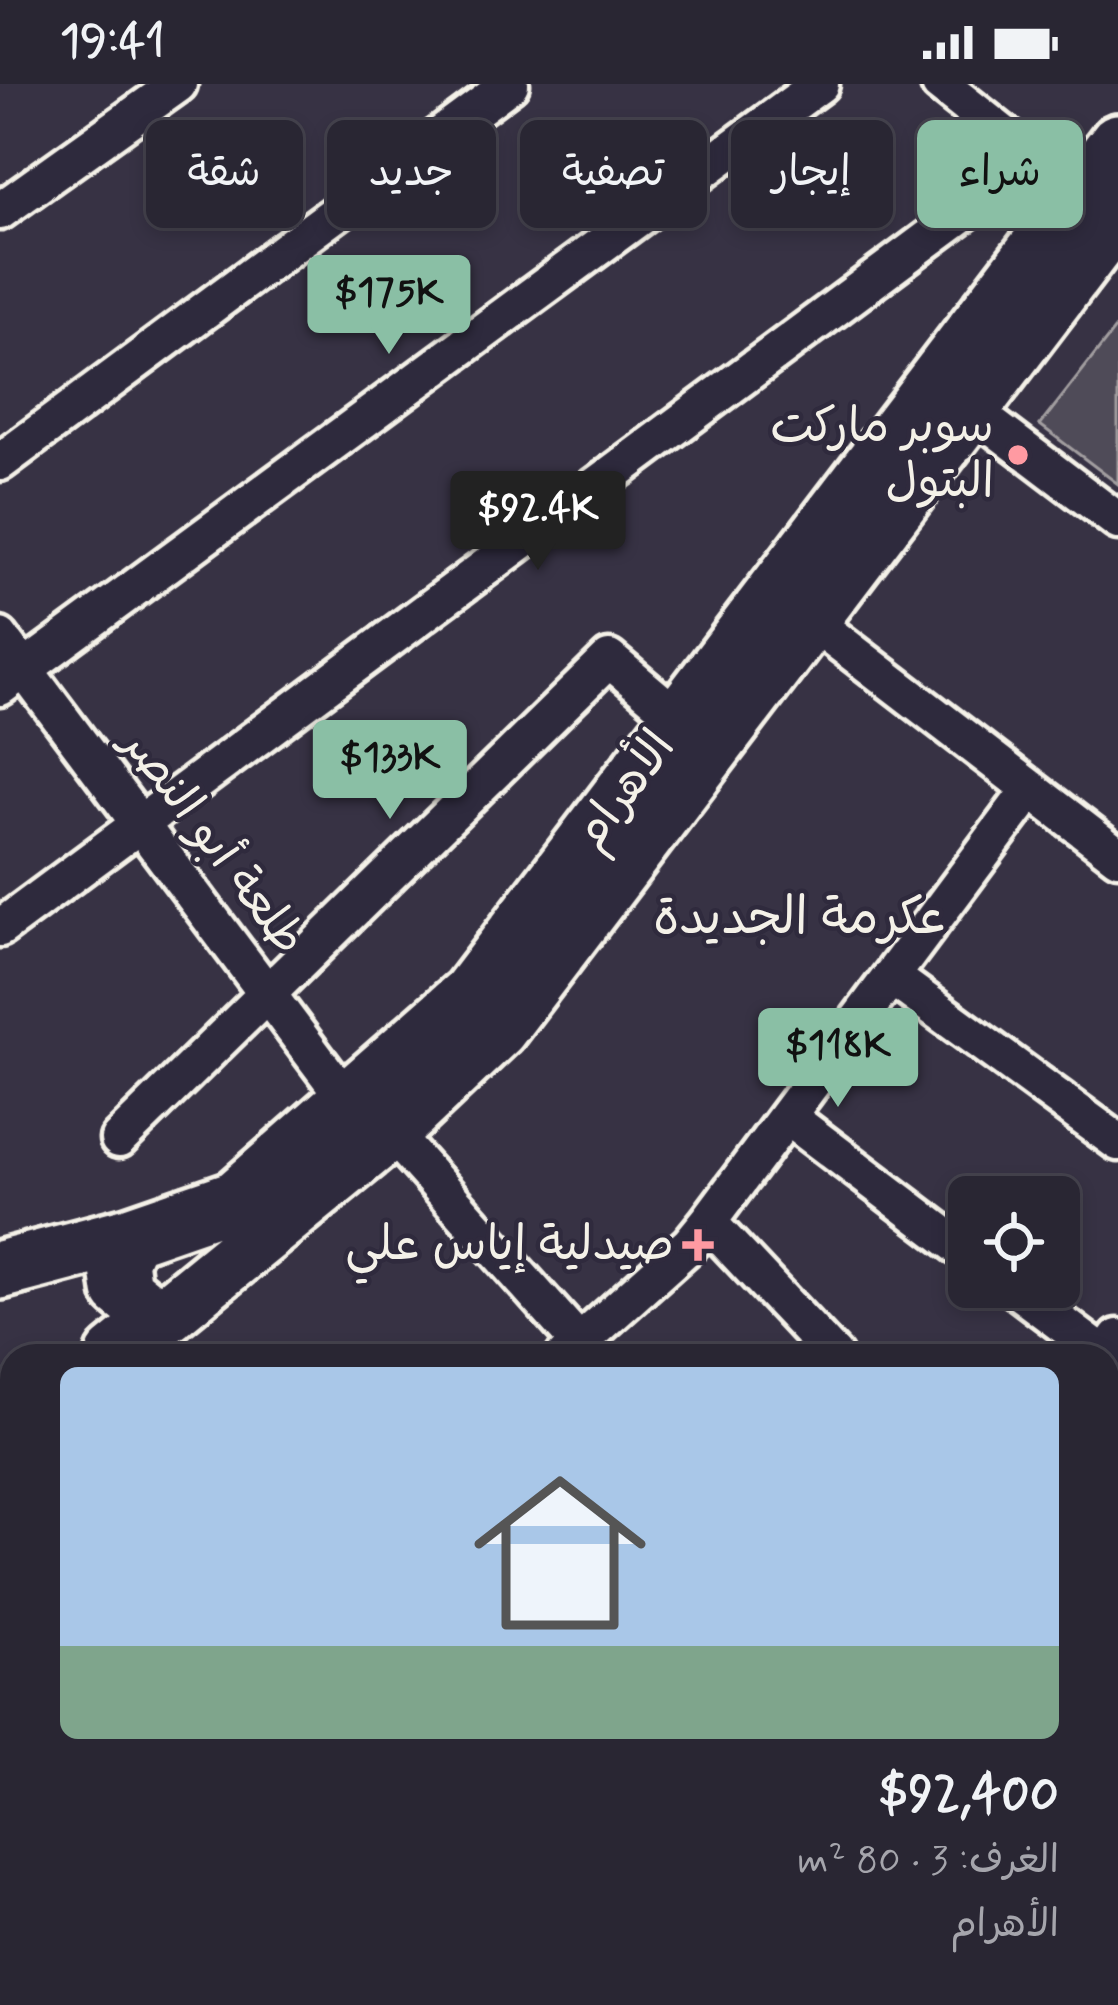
<!DOCTYPE html>
<html lang="ar">
<head>
<meta charset="utf-8">
<style>
  body { margin:0; font-family:Mynerve,"Playpen Sans Arabic",sans-serif; background:#312e3b; color:#f1f3f6; direction:rtl; height:100vh; display:flex; flex-direction:column; font-size:45px; white-space:nowrap }
  * { box-sizing:border-box; margin:0 }
  p { font-size:39px; color:#a5a5ac }
  .icon { flex:none; width:66px; height:66px; fill:none; stroke:currentColor; stroke-width:2; stroke-linecap:round; stroke-linejoin:round }
  .map { position:relative; flex:1; overflow:hidden; direction:ltr }
  .panel { position:absolute; left:0px; top:1260px; width:1119px; height:663px; display:flex; flex-direction:column; background:#292633; border-radius:36px 36px 0 0; box-shadow:0 6px 18px #0003,0 0 0 3px #45434e; direction:rtl }
  .panel>* { flex:none }
  .top-card { position:absolute; left:36px; top:36px; width:1047px; height:108px; direction:rtl; display:flex; gap:24px }
  .tools { position:absolute; left:948px; top:1092px; display:grid; gap:24px }
  .tools a { display:grid; place-items:center; width:132px; height:132px; border-radius:18px; background:#292633; box-shadow:0 6px 18px #0003,0 0 0 3px #45434e; font-size:60px }
  .price { position:absolute; translate:-50% -102px; padding:0 27px; border-radius:12px; background:#8abfa5; color:#111; font-size:39px; line-height:78px; filter:drop-shadow(0 3px 6px #0008) }
  .price::after { content:''; position:absolute; left:50%; top:72px; width:36px; height:27px; margin-left:-18px; background:inherit; clip-path:polygon(0 0,100% 0,50% 100%) }
  .price.current { background:#222; color:#fff }
  ul { padding:0; list-style:none }
  li { display:grid; align-content:center; gap:24px; height:636px; padding:0 60px }
  li+li { border-top:3px solid #45434e }
  li span { display:grid; place-items:center; height:372px; border-radius:18px; color:#555 }
  li>.icon { margin-inline-start:auto }
  span .icon { width:216px; height:216px; fill:#fffc; stroke-width:1 }
  li b { font-size:51px }
  .chip { padding:0 42px; border-radius:18px; background:#292633; box-shadow:0 6px 18px #0003,0 0 0 3px #45434e; font-size:42px; line-height:108px }
  .chip.current { background:#8abfa5; color:#111 }
  .status { display:flex; justify-content:space-between; align-items:center; height:84px; padding:0 60px; background:#292633; direction:ltr }
  .status svg { height:33px; fill:currentColor }
  .map>svg:first-child { display:block }
</style>
</head>
<body>
<div class="status"><b>19:41</b><svg viewBox="0 0 49 12"><path d="M0 12V9h3v3zM5 12V6h3v6zM10 12V3h3v9zM15 12V0h3v12zM26 1h20v11H26zM47 4h2v5h-2z"/></svg></div>
<div class="map">
<svg width="1118" height="1921" viewBox="0 0 1118 1921">
  <rect width="100%" height="100%" fill="#373244"/>
  <filter id="ink" filterUnits="userSpaceOnUse"><feTurbulence type="fractalNoise" baseFrequency=".00833" numOctaves="2"/><feDisplacementMap in="SourceGraphic" scale="24" xChannelSelector="R" yChannelSelector="G"/><feConvolveMatrix kernelMatrix="1 2 1 2 8 2 1 2 1" color-interpolation-filters="sRGB"/></filter>
  <g filter="url(#ink)">
    <path fill="#504b59" stroke="#a29ea0" stroke-width="3" d="M1118,241v159l-78,-59z"/>
    <g fill="none" stroke-linecap="round" stroke-linejoin="round">
      <defs>
        <path id="street" d="M940,0l110,87
          M0,127l178,-127
          M969,324l149,113
          M0,378l510,-378
          M808,534l310,238
          M0,553l349,466
          M0,603l820,-603
          M0,844l1036,-769
          M892,893l226,165
          M788,1033l181,137
          M390,1047l201,225
          M119,1055l490,-480 71,60
          M708,1138l126,134
          M1013,1203l92,69 13,-18
          M565,1272l125,-112 18,-22 322,-432
          M1107,1334l11,12
          M1107,1567l11,12
          M1107,1784l11,12
          M250,1911l4,10
          M489,1911l9,10
          M753,1911l9,10
          M998,1911l9,10
          M392,1921l11,-10"/>
        <path id="primary" d="M129,1152l-11,25 4,29 27,22 19,1
          M0,1186l129,-34 107,-37 234,-205 648,-851
          M115,1272l275,-225 108,-102 620,-815
          M0,1363l12,-11"/>
        <path id="highway" d="M0,1791l12,27
          M0,1890l13,31"/>
      </defs>
      <use href="#street" stroke="#f4f1e8" stroke-width="45"/>
      <use href="#primary" stroke="#f4f1e8" stroke-width="66"/>
      <use href="#highway" stroke="#f4f1e8" stroke-width="75"/>
      <use href="#street" stroke="#2f2a3d" stroke-width="36"/>
      <use href="#primary" stroke="#2f2a3d" stroke-width="57"/>
      <use href="#highway" stroke="#2f2a3d" stroke-width="66"/>
    </g>
  </g>
  <g fill="#ff9aa2" stroke="#2f2a3d" stroke-width="4.5">
    <circle cx="1018" cy="371" r="12"/>
    <path d="M692 1143h12v12h12v12h-12v12h-12v-12h-12v-12h12z"/>
  </g>
  <g text-anchor="middle" dominant-baseline="central" stroke-width="9" stroke-linejoin="round" paint-order="stroke">
    <g font-size="48" fill="#f4f1e8" stroke="#2f2a3d" text-anchor="end">
      <text x="994" y="343">سوبر ماركت<tspan x="994" dy="55">البتول</tspan></text>
      <text x="674" y="1161">صيدلية إياس علي</text>
    </g>
    <g font-size="48" fill="#f4f1e8" stroke="#2f2a3d">
      <text transform="translate(625 707) rotate(-53)">الأهرام</text>
      <text transform="translate(213 758) rotate(53)">طلعة أبو النصر</text>
    </g>
    <g font-size="51" fill="#f4f1e8" stroke="#2f2a3d">
      <text x="801" y="835">عكرمة الجديدة</text>
    </g>
  </g>
</svg>
<div class="tools">
<a><svg class="icon" aria-label="locate" viewBox="0 0 24 24"><circle cx="12" cy="12" r="6"/><path d="M12 2v4M12 18v4M2 12h4M18 12h4"/></svg></a>
</div>
<b class="price" style="left:389px;top:273px">$175K</b>
<b class="price current" style="left:538px;top:489px">$92.4K</b>
<b class="price" style="left:390px;top:738px">$133K</b>
<b class="price" style="left:838px;top:1026px">$118K</b>
<div class="top-card">
<a class="chip current">شراء</a>
<a class="chip">إيجار</a>
<a class="chip">تصفية</a>
<a class="chip">جديد</a>
<a class="chip">شقة</a>
</div>
<section class="panel">
<ul>
<li><span style="background:linear-gradient(#a9c7e8 75%,#7fa58c 0)"><svg class="icon" aria-label="home" viewBox="0 0 24 24"><path d="M3 11l9-7 9 7M6 9v11h12V9"/></svg></span><div><b>$92,400</b><p>الغرف: 3 · 80 m²</p><p>الأهرام</p></div></li>
</ul>
</section>
</div>
</body>
</html>
